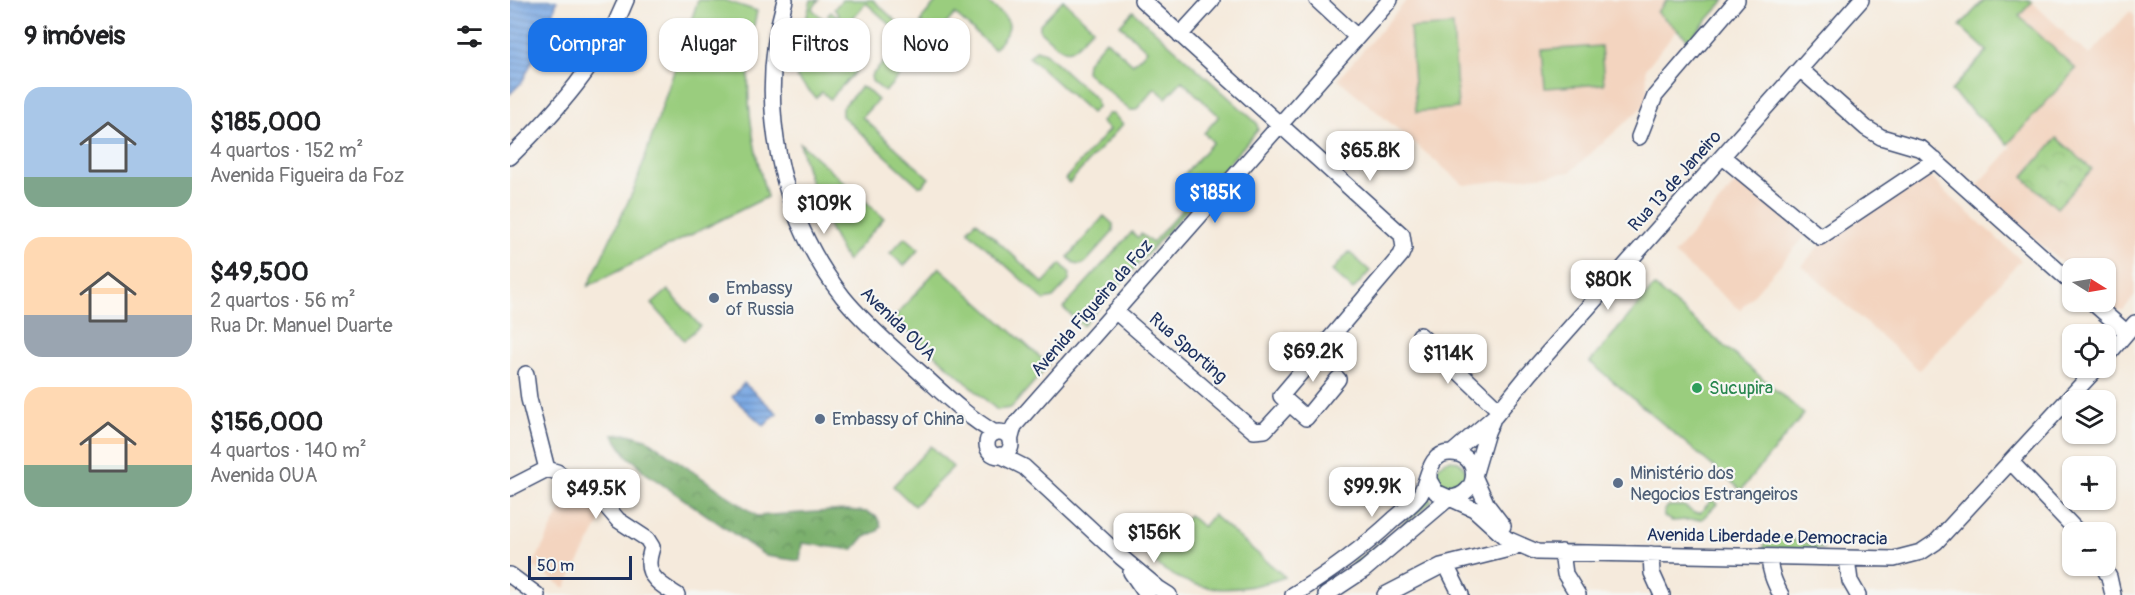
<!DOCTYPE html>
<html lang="pt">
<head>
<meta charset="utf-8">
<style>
  body { margin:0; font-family:Pangolin,sans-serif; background:#f6f6f6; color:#202124; height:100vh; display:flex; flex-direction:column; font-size:22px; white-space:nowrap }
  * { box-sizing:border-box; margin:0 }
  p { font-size:20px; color:#757577 }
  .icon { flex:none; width:33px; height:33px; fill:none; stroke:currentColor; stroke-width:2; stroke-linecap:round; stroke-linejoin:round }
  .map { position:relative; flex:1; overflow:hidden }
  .drawer { display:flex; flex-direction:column; background:#fff; width:510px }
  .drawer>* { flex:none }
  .top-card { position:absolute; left:18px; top:18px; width:570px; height:54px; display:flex; gap:12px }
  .needle { width:39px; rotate:101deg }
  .fabs { position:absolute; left:1552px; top:258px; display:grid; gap:12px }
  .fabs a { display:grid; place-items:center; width:54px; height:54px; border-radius:12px; background:#fff; box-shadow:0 2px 4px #0004; font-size:30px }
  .scale { position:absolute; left:18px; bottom:15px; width:104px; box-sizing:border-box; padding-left:6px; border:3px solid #1b2f5e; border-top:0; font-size:16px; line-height:21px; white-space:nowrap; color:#1b2f5e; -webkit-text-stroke:4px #f6f6f2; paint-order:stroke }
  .price { position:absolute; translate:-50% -51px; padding:0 14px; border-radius:12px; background:#fff; color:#222; font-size:20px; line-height:39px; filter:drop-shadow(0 2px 3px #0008) }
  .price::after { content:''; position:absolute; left:50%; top:36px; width:18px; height:14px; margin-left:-9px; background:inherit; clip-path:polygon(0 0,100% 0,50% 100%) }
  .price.selected { background:#1a73e8; color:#fff }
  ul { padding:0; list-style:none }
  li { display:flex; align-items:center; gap:18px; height:150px; padding:0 24px }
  li span { display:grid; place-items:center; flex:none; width:168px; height:120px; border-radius:18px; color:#555 }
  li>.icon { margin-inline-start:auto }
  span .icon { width:72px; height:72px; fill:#fffc; stroke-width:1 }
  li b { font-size:26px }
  h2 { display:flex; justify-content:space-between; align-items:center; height:72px; padding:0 24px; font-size:26px }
  .chip { padding:0 21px; border-radius:18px; background:#fff; box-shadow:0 2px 4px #0004; font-size:21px; line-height:54px }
  .chip.selected { background:#1a73e8; color:#fff }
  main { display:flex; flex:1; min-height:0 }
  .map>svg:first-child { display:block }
</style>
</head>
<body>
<main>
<section class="drawer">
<h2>9 imóveis<svg class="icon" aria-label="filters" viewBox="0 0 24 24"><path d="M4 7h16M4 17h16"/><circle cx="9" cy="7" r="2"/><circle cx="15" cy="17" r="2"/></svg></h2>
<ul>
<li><span style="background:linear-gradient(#a9c7e8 75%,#7fa58c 0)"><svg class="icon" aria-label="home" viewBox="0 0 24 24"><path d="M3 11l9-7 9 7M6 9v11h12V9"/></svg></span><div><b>$185,000</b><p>4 quartos · 152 m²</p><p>Avenida Figueira da Foz</p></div></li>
<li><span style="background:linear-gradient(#ffd9b3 65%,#9aa5b1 0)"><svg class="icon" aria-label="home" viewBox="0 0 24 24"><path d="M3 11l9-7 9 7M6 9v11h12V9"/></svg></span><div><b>$49,500</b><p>2 quartos · 56 m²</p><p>Rua Dr. Manuel Duarte</p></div></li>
<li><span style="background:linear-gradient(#ffd9b3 65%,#7fa58c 0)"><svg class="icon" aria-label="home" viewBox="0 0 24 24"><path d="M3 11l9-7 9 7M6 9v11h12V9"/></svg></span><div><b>$156,000</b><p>4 quartos · 140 m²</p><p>Avenida OUA</p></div></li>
</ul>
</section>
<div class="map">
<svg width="1625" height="595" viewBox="0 0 1625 595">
  <defs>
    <pattern id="forest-crowns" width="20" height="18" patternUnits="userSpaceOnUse" patternTransform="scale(1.5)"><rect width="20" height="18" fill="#7bb06d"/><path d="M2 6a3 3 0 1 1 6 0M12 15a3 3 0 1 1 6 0" fill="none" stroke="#64905d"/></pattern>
    <pattern id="park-crowns" width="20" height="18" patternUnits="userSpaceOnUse" patternTransform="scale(1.5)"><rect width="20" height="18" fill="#9acd7e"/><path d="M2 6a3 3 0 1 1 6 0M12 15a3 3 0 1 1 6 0" fill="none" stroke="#84b06f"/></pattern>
    <pattern id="water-rules" width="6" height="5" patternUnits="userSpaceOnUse" patternTransform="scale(1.5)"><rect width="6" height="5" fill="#79a7e2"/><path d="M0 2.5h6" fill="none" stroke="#6288ba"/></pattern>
  </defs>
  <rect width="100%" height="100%" fill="#f6f6f2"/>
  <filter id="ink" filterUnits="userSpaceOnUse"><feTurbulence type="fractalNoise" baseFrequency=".0167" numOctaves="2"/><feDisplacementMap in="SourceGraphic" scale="12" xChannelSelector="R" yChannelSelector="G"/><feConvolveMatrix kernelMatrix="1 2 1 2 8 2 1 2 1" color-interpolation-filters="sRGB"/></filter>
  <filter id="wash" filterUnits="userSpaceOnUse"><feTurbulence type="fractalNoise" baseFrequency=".008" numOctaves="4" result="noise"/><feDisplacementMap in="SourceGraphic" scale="24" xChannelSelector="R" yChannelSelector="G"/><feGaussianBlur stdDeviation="1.35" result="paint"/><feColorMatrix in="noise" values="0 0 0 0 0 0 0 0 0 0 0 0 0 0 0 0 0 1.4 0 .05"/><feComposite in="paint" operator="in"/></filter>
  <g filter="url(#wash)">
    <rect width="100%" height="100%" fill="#f5eadc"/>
    <path fill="#f3d4bf" d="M897,0h318l-36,40 -12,-10 -31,38 2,34 -78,70 -106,13 -126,-106z
      M1522,2l33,31 -1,2 26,20 40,-44 5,5v280l-12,14h-8l-10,-8 1,-34h-33v5l-96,-87 35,-39 -61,-56z
      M1417,175l94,85 -102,110 -117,-104 16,-19z
      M1231,177l67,56 -68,77 -66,-56z
      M60,491l36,20 -41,77 -32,-22z"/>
    <path fill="#9acd7e" stroke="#5a7e6e" stroke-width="1.5" d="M188,0h26l33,11c-16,66 -8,122 10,186l-179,89 47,-99z
      M301,0h8l-7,9 27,24 -11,13 28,25 -26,28 -8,-7 -6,6 -19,-20 4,-39z
      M332,0h31l25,23 -4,5 -28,-25 -23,26 -15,-14 3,-3 6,5 2,-3 -5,-5z
      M428,0h48c24,22 33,22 8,49l-39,-35 -21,23 -13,-14 2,-6z
      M553,0l30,28c-26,29 -23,30 -53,3v-7z
      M1157,0h58l-36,40 -32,-28z
      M1474,0h46l2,2 -13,14 57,53 -68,75 -57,-53 36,-40 -27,-25z
      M623,11l124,112 1,7 -175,196 -20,-18 69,-76 6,6 3,-4 11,9 45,-50 -16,-15 32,-36 -9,-9 15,-17 -37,-35 -16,17 -11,-10 -19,22h-6l-44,-38 1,-10 19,-22 27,24 14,-14 -27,-25z
      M943,25l5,83 -42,4 -6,-84z
      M402,29l5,4 3,-3 11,10 -15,18 -14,-14 1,-5z
      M1091,46l3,38 -59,4 -3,-38z
      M526,50l9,3 51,46 1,8 -6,6 -62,-56z
      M383,52l5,1 12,11 -25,28 -13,-11 -1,-5z
      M351,87l5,2 12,11 -16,17 67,61 -7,8h-3l-77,-70v-8z
      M598,114h5l10,10 -54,59 -4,-4 44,-49 -8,-8z
      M290,143l84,75 -37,43c-22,-38 -38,-76 -47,-118z
      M594,216l9,8v8l-27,30c-8,7 -13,0 -18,-5z
      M466,221l67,62 18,-19 9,9 -1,8 -16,17 -9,2 -75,-68v-3z
      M395,237l14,12 -15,17 -14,-13z
      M839,252l21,19 -17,19 -21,-19z
      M429,267l110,98 -38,43 -14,2 -103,-92z
      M1144,286l150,128 -63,76 -151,-128z
      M158,290l32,36 -16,14 -32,-36z
      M421,446l22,21 -39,39 -21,-20z
      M926 475a15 15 0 1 1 30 0a15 15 0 1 1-30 0Z
      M918,496l4,5 -78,66 -2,-3c22,-17 62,-45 76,-68z
      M1202,500l5,4 -15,15 -30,2 -8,-4v-5l4,-6h16l10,7h6z
      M679,515l14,12 10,-12 72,62c-51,18 -93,18 -135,-18z
      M1264,536l44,9 5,4 -59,-1 1,-6z"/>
    <path fill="url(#forest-crowns)" stroke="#4b7066" stroke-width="1.5" d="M118,434l18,5 111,77 90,-6 20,2 10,5 4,9 -3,5 -15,7 -10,12 -51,-7 -2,18 -34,-5 -123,-85 -5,-7 -11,-8 -14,-21z"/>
    <path fill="url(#park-crowns)" stroke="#5a7e6e" stroke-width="1.5" d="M1547,138l35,31 -35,39 -34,-31z"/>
    <path fill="url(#water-rules)" stroke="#4a6ba0" stroke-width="1.5" d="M0,0h47l-5,19 -9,13 -3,22 -7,6 -11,22 -12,12z
      M234,383l33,30 -13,13 -32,-29z"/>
  </g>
  <g filter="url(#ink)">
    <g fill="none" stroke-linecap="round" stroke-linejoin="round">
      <defs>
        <path id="minor" d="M275,0c-29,101 -7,214 58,297 21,26 47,48 71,70 27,24 50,48 81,66
          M632,0l260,235 2,13 -3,7 -120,141 25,22 32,-39
          M807,0l40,37
          M670,35l32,-35
          M1290,69l66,59 15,9 41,12 151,135
          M1129,137l16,-41 82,-96
          M0,157c47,-46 91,-95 116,-157
          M1213,157l97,80 115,-77
          M1582,302l34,30
          M605,311l139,120 11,-1 24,-26
          M910,335l79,75
          M1596,357l29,-34
          M982,421l-5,11 -13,44 13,29 16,21
          M477 444a12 12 0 1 1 24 0a12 12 0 1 1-24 0Z
          M500,441l4,-15 376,-426
          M942,453l43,-37 34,-42 332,-374
          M490,455l24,12 97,90 37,31 11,7
          M1501,462l67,70
          M37,469l10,3 49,34 12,14 29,19 5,8c-1,5 -3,9 -3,15 -1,17 16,25 28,33
          M919,472v8l7,12 38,17 33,30 30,13 357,7 27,-7 15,-10 161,-174
          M0,488l37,-19 -18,-70 -3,-25
          M1052,552l3,22 13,21
          M1141,554l1,19 10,22
          M1259,557c1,15 5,25 12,38
          M1337,559l3,22 8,14
          M936,565l15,30
          M1593,566l6,11 4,18
          M621,572l16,23
          M0,575l27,20
          M783,595c36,-22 69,-46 100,-75 9,-8 20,-16 27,-25 9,-15 8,-42 30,-42 31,-1 32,43 -1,45l-85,72 -38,25
          M875,595l56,-29 72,-18"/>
      </defs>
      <use href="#minor" stroke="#3c4b71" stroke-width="18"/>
      <use href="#minor" stroke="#fff" stroke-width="15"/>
    </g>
  </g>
  <g fill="#5c6f8a" stroke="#f6f6f2" stroke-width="2">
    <circle cx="204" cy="298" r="6"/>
    <circle cx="310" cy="419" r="6"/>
    <circle cx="1108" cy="483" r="6"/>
  </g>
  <circle fill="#2e9e5b" stroke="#f6f6f2" stroke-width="2" cx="1187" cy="388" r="6"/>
  <g text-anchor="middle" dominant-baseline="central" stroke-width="4.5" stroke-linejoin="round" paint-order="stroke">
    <g font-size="18" fill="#1b2f5e" stroke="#f6f6f2">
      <text transform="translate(1165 181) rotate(-48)">Rua 13 de Janeiro</text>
      <text transform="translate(582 308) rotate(-49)">Avenida Figueira da Foz</text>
      <text transform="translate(388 324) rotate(44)">Avenida OUA</text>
      <text transform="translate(678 348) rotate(41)">Rua Sporting</text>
      <text transform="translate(1257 537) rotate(1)">Avenida Liberdade e Democracia</text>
    </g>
    <g font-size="18" fill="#4e5e75" stroke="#f6f6f2" text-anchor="start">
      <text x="216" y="288">Embassy<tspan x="216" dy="21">of Russia</tspan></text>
      <text x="322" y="419">Embassy of China</text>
      <text x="1120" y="473">Ministério dos<tspan x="1120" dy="21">Negocios Estrangeiros</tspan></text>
    </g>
    <g font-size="18" fill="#27864d" stroke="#f6f6f2" text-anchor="start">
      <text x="1199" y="388">Sucupira</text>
    </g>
  </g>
</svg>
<div class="fabs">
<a><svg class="needle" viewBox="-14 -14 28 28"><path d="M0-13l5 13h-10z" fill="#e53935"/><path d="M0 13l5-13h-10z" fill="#757577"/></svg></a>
<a><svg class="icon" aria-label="locate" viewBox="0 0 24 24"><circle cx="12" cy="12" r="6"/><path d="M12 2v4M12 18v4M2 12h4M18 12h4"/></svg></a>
<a><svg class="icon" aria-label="layers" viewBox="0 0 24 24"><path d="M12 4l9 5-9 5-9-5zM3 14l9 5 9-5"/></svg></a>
<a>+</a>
<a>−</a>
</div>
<div class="scale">50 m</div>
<b class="price" style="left:860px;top:182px">$65.8K</b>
<b class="price selected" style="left:705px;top:224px">$185K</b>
<b class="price" style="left:314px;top:235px">$109K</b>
<b class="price" style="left:1098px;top:311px">$80K</b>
<b class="price" style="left:803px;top:383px">$69.2K</b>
<b class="price" style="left:938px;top:385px">$114K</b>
<b class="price" style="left:862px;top:518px">$99.9K</b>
<b class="price" style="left:86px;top:520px">$49.5K</b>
<b class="price" style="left:644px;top:564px">$156K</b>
<div class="top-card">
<a class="chip selected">Comprar</a>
<a class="chip">Alugar</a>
<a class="chip">Filtros</a>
<a class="chip">Novo</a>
</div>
</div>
</main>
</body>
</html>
